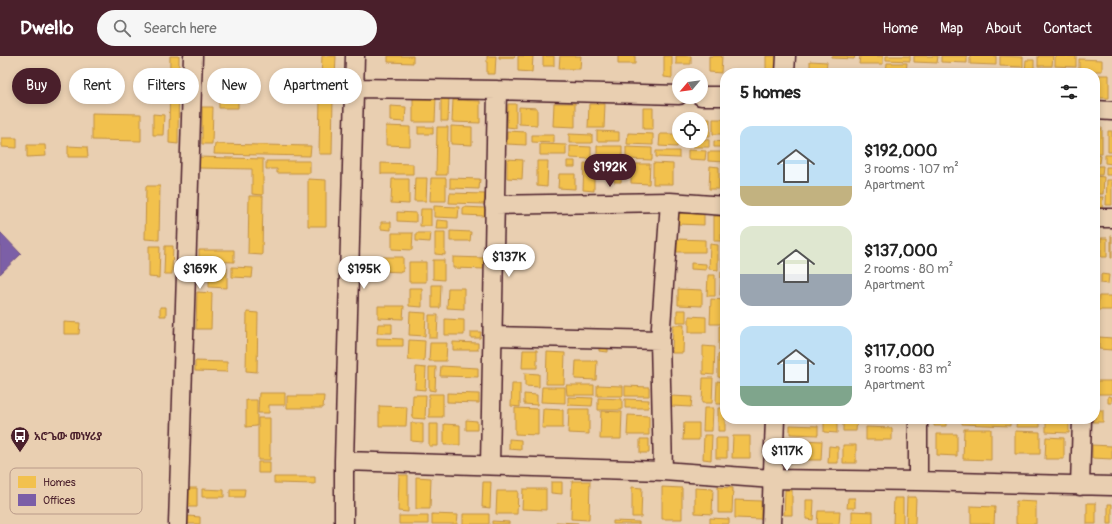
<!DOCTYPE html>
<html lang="en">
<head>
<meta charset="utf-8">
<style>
  body { margin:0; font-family:Pangolin,"Noto Sans Ethiopic",sans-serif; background:#f6f6f6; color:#222; height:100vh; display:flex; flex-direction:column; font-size:15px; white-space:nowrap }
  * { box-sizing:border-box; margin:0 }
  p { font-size:13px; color:#767676 }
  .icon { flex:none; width:22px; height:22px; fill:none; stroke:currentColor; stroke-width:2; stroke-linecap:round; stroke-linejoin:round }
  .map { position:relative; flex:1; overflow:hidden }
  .side { position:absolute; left:720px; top:12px; width:380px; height:356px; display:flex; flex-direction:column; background:#fff; border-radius:16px; box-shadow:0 2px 6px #0003 }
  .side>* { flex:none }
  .banner { position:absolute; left:12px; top:12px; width:380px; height:36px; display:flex; gap:8px }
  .needle { width:26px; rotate:241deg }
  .buttons { position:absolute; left:672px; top:12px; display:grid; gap:8px }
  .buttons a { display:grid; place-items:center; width:36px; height:36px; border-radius:50%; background:#fff; box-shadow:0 2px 6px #0003; font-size:20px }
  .price { position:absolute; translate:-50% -34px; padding:0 9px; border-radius:14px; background:#fff; color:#222; font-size:13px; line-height:26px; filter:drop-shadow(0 1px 2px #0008) }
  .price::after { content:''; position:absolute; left:50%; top:24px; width:12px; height:9px; margin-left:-6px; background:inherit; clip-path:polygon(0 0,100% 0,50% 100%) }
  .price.active { background:#4a1f2b; color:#fff }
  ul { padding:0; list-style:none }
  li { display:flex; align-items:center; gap:12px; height:100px; padding:0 20px }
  li span { display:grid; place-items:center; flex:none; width:112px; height:80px; border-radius:12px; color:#555 }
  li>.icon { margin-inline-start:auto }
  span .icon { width:48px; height:48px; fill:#fffc; stroke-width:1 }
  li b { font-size:17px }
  h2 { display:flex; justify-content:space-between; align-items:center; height:48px; padding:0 20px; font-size:17px }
  .tag { padding:0 14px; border-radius:18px; background:#fff; box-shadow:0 2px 6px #0003; font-size:14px; line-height:36px }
  .tag.active { background:#4a1f2b; color:#fff }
  header { display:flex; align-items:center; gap:24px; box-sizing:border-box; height:56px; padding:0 20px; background:#4a1f2b; color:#fff }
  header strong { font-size:19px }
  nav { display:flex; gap:22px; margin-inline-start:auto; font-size:14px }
  .search { width:280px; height:36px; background:#f6f6f6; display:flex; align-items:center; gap:10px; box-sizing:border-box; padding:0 14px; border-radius:22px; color:#767676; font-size:15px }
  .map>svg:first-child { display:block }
</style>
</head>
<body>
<header>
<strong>Dwello</strong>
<div class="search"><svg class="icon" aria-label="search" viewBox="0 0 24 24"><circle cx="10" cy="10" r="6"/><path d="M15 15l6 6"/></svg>Search here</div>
<nav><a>Home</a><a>Map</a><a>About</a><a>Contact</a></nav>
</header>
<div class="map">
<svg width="1112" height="468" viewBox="0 0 1112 468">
  <rect width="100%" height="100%" fill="#e9cfb1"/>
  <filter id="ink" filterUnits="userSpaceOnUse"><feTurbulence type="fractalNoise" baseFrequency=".025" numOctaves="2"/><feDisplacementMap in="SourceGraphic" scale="8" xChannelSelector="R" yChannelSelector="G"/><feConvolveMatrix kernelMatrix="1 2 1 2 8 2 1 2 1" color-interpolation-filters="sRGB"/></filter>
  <g filter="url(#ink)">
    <path fill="#f2c14e" stroke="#c09044" d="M170,0h9l-1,88 -9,-1z
      M322,0h14l-1,24 -14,-1z
      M388,0h25v7l-25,-1z
      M487,0h9l-1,18h-8z
      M499,0h16l-1,2h-15z
      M518,0h15l-1,16 -14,-1z
      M543,0h11v10h-11z
      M560,0h21l-1,13h-21z
      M618,0h17v8h-17z
      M664,0h8v22l-8,-1z
      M676,0h15v8h-15z
      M709,0h13l-1,17 -12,-1z
      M766,0h11v17h-11z
      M832,0h23l-1,3 -22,-1z
      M860,0h23v8h-24z
      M886,0h24v5l-24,-1z
      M914,0h24l-1,7 -23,-1z
      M941,0h26v7l-26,-1z
      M970,0h26v9l-26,-1z
      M1000,0l23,1v10l-23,-1z
      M1038,0h15l-1,10h-14z
      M1055,0h21v11l-21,-1z
      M1079,3l23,1v11h-13v2h-10z
      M1026,4h8v13h-9z
      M810,5l17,1 -1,11h-16z
      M887,7h20l-1,10h-20z
      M1098,19h11v23h-11z
      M219,40h19v12h-19z
      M413,40l23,1 -1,25h-22z
      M441,40h8l-1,25h-7z
      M320,41h13l-1,57h-13z
      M453,44l27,1v22l-28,-1z
      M554,47h21v24l-22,-1z
      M508,48h8v24l-9,-1z
      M589,48h16l-1,24h-16z
      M390,50l16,1 -1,15 -15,-1z
      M202,51h11l-1,37h-10z
      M519,51l18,1v17l-18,-1z
      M643,52h10v21h-10z
      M92,57l49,1v27l-49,-1z
      M153,58l11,1 -1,20h-10z
      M685,62l25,1v17h-9v-17z
      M713,63h12v15h-12z
      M386,70l24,1v19l-24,-1z
      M451,70l21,1v18l-21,-1z
      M418,71h15v7h-15z
      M437,71h11l-1,48h-11z
      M1095,72h7v25h-7z
      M507,75l19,1v13l-19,-1z
      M597,75l22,1v9h-22z
      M1108,75h4v21h-4z
      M628,77l25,1v11l-26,-1z
      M569,78l23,1v8h-23z
      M660,78h18l-1,13 -18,-1z
      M532,79h22v8l-22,-1z
      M2,82h15v10l-15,-1z
      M701,83l8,1v7h-16v-6h8z
      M714,85l11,1v5h-11z
      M215,88l96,2 -1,10 -96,-2z
      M540,88l26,1v10h-26z
      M27,89h18l1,11 -19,1z
      M68,90l19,1 1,10h-20z
      M570,90l21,1v12l-21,-1z
      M597,90h25v12l-25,-1z
      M626,91l26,1v12l-26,-1z
      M688,94l18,1 -1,9 -17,-1z
      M656,95h23v7l-23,-1z
      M708,96h17v10l-17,-1z
      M1095,99l6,1 -1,7h-5z
      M1105,99h7v9l-7,-1z
      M199,101l64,2v36l-11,-1v-25l-53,-1z
      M507,103l16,1 -1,19 -15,-1z
      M615,104l7,1 -1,21h-7z
      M266,105h44v12h-33v-4h-11z
      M537,105h11l-1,26 -10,-1z
      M567,105h8v6h-8z
      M598,105h5l-1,13h-5z
      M381,107l32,1v10h-32z
      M584,107l10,1v27l-11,-1z
      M653,107l20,1v20h-20z
      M631,108h19l-1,20 -18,-1z
      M710,110l9,1v22h-10z
      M1095,110h8l-1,9h-7z
      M1106,111h6v8h-6z
      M559,118h16v15l-17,-1z
      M1095,120l9,1 -1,17h-8z
      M415,122h12l-1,23h-12z
      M431,122h15v23h-16z
      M450,122l30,1 -1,10 -29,-1z
      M308,123l18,1v46h-18z
      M392,123h17v25l-18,-1z
      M1107,124h5v25h-6z
      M146,130h14l-1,54 -14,-1z
      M450,137l35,1 -1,10 -35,-1z
      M249,140h14l-1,59 -14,-1z
      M1095,141h8l-1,11h-7z
      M434,150l25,1 -1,11 -24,-1z
      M463,151l22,1v8l-22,-1z
      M421,153h10v17h-11z
      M397,156l19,1v9l-19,-1z
      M678,157l26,1v11l-27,-1z
      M714,160h7v25h-7z
      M723,163h2v22h-3z
      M437,164l11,1v8h-12z
      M381,166h10v8l-10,-1z
      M450,175l21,1 -1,9h-20z
      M435,176h10v23l-10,-1z
      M392,177h21l-1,17 -20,-1z
      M416,177h15l-1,9 -14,-1z
      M1111,180h1v22h-1z
      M1101,182h6v19h-6z
      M677,183l28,1v12h-28z
      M710,188l8,1v25l-9,-1z
      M149,190h11l-1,32 -10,-1z
      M165,190h8l-1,28h-8z
      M722,190h3v21h-3z
      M199,194h35v12l-35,-1z
      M380,201h23v15l-24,-1z
      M453,201l32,1v11l-32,-1z
      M433,204h11v20l-11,-1z
      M409,206h17v20h-17z
      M691,207l15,1v6l-15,-1z
      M209,210l18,1v21l-18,-1z
      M232,211l21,1 -1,10 -20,-1z
      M721,216h4v23h-5z
      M1101,218l8,1 -1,9 -7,-1z
      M708,219h7v21h-8z
      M432,229h9l-1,23h-8z
      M409,232h13v19l-13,-1z
      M448,232h16v21l-17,-1z
      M678,233l24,1v16l-24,-1z
      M197,236l15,1 -1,36h-15z
      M1099,240h13v14h-14z
      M711,243l14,1v24h-15z
      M378,250h26l-1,13 -25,-1z
      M160,251h6v9h-6z
      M677,254h9v12h-9z
      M247,256l11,1 -1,59 -11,-1z
      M410,256l16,1 -1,23 -16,-1z
      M429,259h9l-1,23h-8z
      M689,260l17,1v15h-17z
      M445,263l19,1v15h-19z
      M64,266l16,1 -1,11h-15z
      M378,268h14v9h-15z
      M673,269h11l-1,28h-11z
      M719,270h6v24h-6z
      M471,276h10l-1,6h-9z
      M1099,281l13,1v12l-13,-1z
      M377,282l26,1v7h-26z
      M409,284l16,1 -1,20 -16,-1z
      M453,286l25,1v7h-25z
      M430,287h17l-1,18h-17z
      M599,288l9,1v7l-9,-1z
      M703,290l12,1 -1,28 -11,-1z
      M523,294h14v18h-15z
      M547,296l18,1 -1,31h-18z
      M718,298h7v24l-7,-1z
      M195,305l32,1v10l-32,-1z
      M576,305h21l-1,19 -21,-1z
      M441,310l37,2v9l-38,-1z
      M416,311l10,1 -1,22 -10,-1z
      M429,311h7l-1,24 -6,-1z
      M525,317l14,1v13l-14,-1z
      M703,322h10l-1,25h-10z
      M717,325l8,1v22h-9z
      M1095,325h17v13h-17z
      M512,328h8v23l-9,-1z
      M566,329h28v10h-27z
      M597,329l26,1v10h-26z
      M625,330l24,1v9h-24z
      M542,331h23v16l-24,-1z
      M259,337h26v12h-16v8h-11z
      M447,337l32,1v9l-32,-1z
      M429,338h14v23h-14z
      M524,338l13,1v10l-13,-1z
      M413,339h13l-1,24 -13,-1z
      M287,340h37l-1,12h-36z
      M671,340l21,1 -1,10 -20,-1z
      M1108,340l4,1v6h-4z
      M568,341l25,1 -1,8 -24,-1z
      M598,342l24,1v11h-24z
      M625,343l24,1 -1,8h-23z
      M246,344h11v26l-11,1z
      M379,350l28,1 -1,19h-27z
      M515,352l23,1v26l-23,-1z
      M704,352h9l-1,23h-9z
      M718,352h7v23h-7z
      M543,353l20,1v18h-21z
      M569,353h20v25l-21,-1z
      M1095,354h8v12h-10v-3h2z
      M601,355l21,1 -1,27h-21z
      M628,359l21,1v19h-22z
      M258,362h12v42h-12z
      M732,363h21v1z
      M824,363h13v14l-13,-1z
      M843,363h14l-1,12h-13z
      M875,363h12v4l-12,-1z
      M962,363h48v7l-48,-2z
      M1017,363h23v8h-24z
      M1046,363l23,1v13l-23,-1z
      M466,364l11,1v9h-11z
      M934,364h12v6h-12z
      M411,367h12v19l-12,-1z
      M684,367h15v17h-16z
      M429,368h9v22h-9z
      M444,368l16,1v20h-16z
      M790,369l28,1v9l-28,-1z
      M866,371l26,1v12h-26z
      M964,373h27v31l-28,-1z
      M1015,375l25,1v22h-25z
      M937,378h20v22l-20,-1z
      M704,379h8l-1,25 -8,-1z
      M733,380h17v22h-18z
      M1046,381l18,1v21h-19z
      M716,382h11v20h-11z
      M509,383l12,1v10l-12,-1z
      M640,383h9v14h-9z
      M802,384l20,1 -1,19h-19z
      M843,389h13v18h-13z
      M1092,389l20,1v13l-20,-1z
      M829,390l9,1v16h-10z
      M258,406h12v11h-12z
      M399,419h9v37l-10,-1z
      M274,421h41v7l-41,-1z
      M416,421l15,1 -1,31h-14z
      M572,425h18l-1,39 -18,-1z
      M483,426h8l-1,26 -8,-1z
      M551,426h11v12l-11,-1z
      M632,431l10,1 -1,29h-9z
      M662,431l20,1v31h-20z
      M718,431l15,1 -1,25h-14z
      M188,432h9v19h-9z
      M695,432l18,1 -1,25 -17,-1z
      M202,433l22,1v7h-22z
      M230,433h15l-1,8h-14z
      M523,433h23v21l-24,-1z
      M785,434h7v25h-8z
      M497,435h21l-1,23h-21z
      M907,441h9l-1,27h-9z
      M848,442h7v10h-8z
      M894,442h9v26h-10z
      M735,444l26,1v18l-26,-1z
      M806,444h8l-1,20 -7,-1z
      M1016,445l20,1v22h-20z
      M1087,447h9v21h-9z
      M1108,448h4v20h-4z
      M971,450l24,1 -1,17h-23z
      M818,455h22l-1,13h-22z
      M852,455l21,1v12h-21z
      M432,458l26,1 -1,9h-25z
      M463,458h26v10h-26z
      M188,460l12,1v7h-12z
      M399,460h29v8h-29z
      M710,462l19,1v5h-19z
      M492,465l17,1v2h-17z
      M613,465l26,1v2h-26z
      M556,466l22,1v1h-22z"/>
    <path fill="#7b5ea7" stroke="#6c4b82" d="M0,176l21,22 -21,20z"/>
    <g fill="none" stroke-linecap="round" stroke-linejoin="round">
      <defs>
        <path id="minor" d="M785,17l1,-17
          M354,32l143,2 182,5
          M701,40h24
          M1095,54l17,1
          M494,149l176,-3 55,4
          M1095,162h17
          M493,280l167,4
          M918,363v62
          M344,405l319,10 109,8 146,2 194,5
          M490,409l7,-375
          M663,415l-3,-131 10,-138
          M1080,430l2,-67
          M178,468l15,-468
          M344,468v-63l11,-405
          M771,468l4,-105"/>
      </defs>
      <use href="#minor" stroke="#4a1f2b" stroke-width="21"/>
      <use href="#minor" stroke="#e9cfb1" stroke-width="18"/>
    </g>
  </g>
  <defs>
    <symbol id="bus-pin" viewBox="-11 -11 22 30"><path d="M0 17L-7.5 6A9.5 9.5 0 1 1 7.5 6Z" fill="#4a1f2b" stroke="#e9cfb1"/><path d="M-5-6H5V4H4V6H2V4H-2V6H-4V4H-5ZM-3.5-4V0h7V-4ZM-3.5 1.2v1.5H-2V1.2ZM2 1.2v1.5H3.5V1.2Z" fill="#fff"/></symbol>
  </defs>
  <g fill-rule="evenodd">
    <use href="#bus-pin" x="9" y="369" width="22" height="30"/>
  </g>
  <g text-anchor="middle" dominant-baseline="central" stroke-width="4" stroke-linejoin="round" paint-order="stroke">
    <g font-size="11" font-weight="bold" fill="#4a1f2b" stroke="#e9cfb1" text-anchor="start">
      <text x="34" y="380">አሮጌው መነሃሪያ</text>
    </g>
  </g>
  <rect x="10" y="412" width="132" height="46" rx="6" fill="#e9cfb1" stroke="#b99a89" stroke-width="1"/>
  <rect x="18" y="420" width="18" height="12" fill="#f2c14e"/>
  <rect x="18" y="438" width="18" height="12" fill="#7b5ea7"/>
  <g font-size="11" fill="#4a1f2b">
    <text x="43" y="430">Homes</text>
    <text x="43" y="448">Offices</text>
  </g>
</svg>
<div class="buttons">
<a><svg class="needle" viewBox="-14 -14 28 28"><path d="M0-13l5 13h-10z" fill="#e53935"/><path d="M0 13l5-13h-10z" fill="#767676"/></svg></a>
<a><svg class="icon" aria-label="locate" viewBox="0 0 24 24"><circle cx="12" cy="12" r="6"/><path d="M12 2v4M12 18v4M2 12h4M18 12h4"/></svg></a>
</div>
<b class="price active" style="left:610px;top:132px">$192K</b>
<b class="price" style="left:509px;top:222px">$137K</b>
<b class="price" style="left:200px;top:234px">$169K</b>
<b class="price" style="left:364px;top:234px">$195K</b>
<b class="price" style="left:787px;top:416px">$117K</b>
<div class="banner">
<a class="tag active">Buy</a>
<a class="tag">Rent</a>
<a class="tag">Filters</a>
<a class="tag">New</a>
<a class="tag">Apartment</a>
</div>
<section class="side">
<h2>5 homes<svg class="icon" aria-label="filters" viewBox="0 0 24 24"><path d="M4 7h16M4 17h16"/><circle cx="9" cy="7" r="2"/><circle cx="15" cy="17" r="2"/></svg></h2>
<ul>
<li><span style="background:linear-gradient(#bfe0f5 75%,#c2b280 0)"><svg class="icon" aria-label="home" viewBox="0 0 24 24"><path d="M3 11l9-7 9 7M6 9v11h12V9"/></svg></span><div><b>$192,000</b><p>3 rooms · 107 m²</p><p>Apartment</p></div></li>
<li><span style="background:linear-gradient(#dfe7d0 60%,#9aa5b1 0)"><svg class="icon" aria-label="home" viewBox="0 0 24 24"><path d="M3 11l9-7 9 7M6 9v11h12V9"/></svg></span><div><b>$137,000</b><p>2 rooms · 80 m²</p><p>Apartment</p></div></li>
<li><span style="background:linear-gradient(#bfe0f5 75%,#7fa58c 0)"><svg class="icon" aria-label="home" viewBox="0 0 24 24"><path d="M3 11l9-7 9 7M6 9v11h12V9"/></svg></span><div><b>$117,000</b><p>3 rooms · 83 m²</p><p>Apartment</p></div></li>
</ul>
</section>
</div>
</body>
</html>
